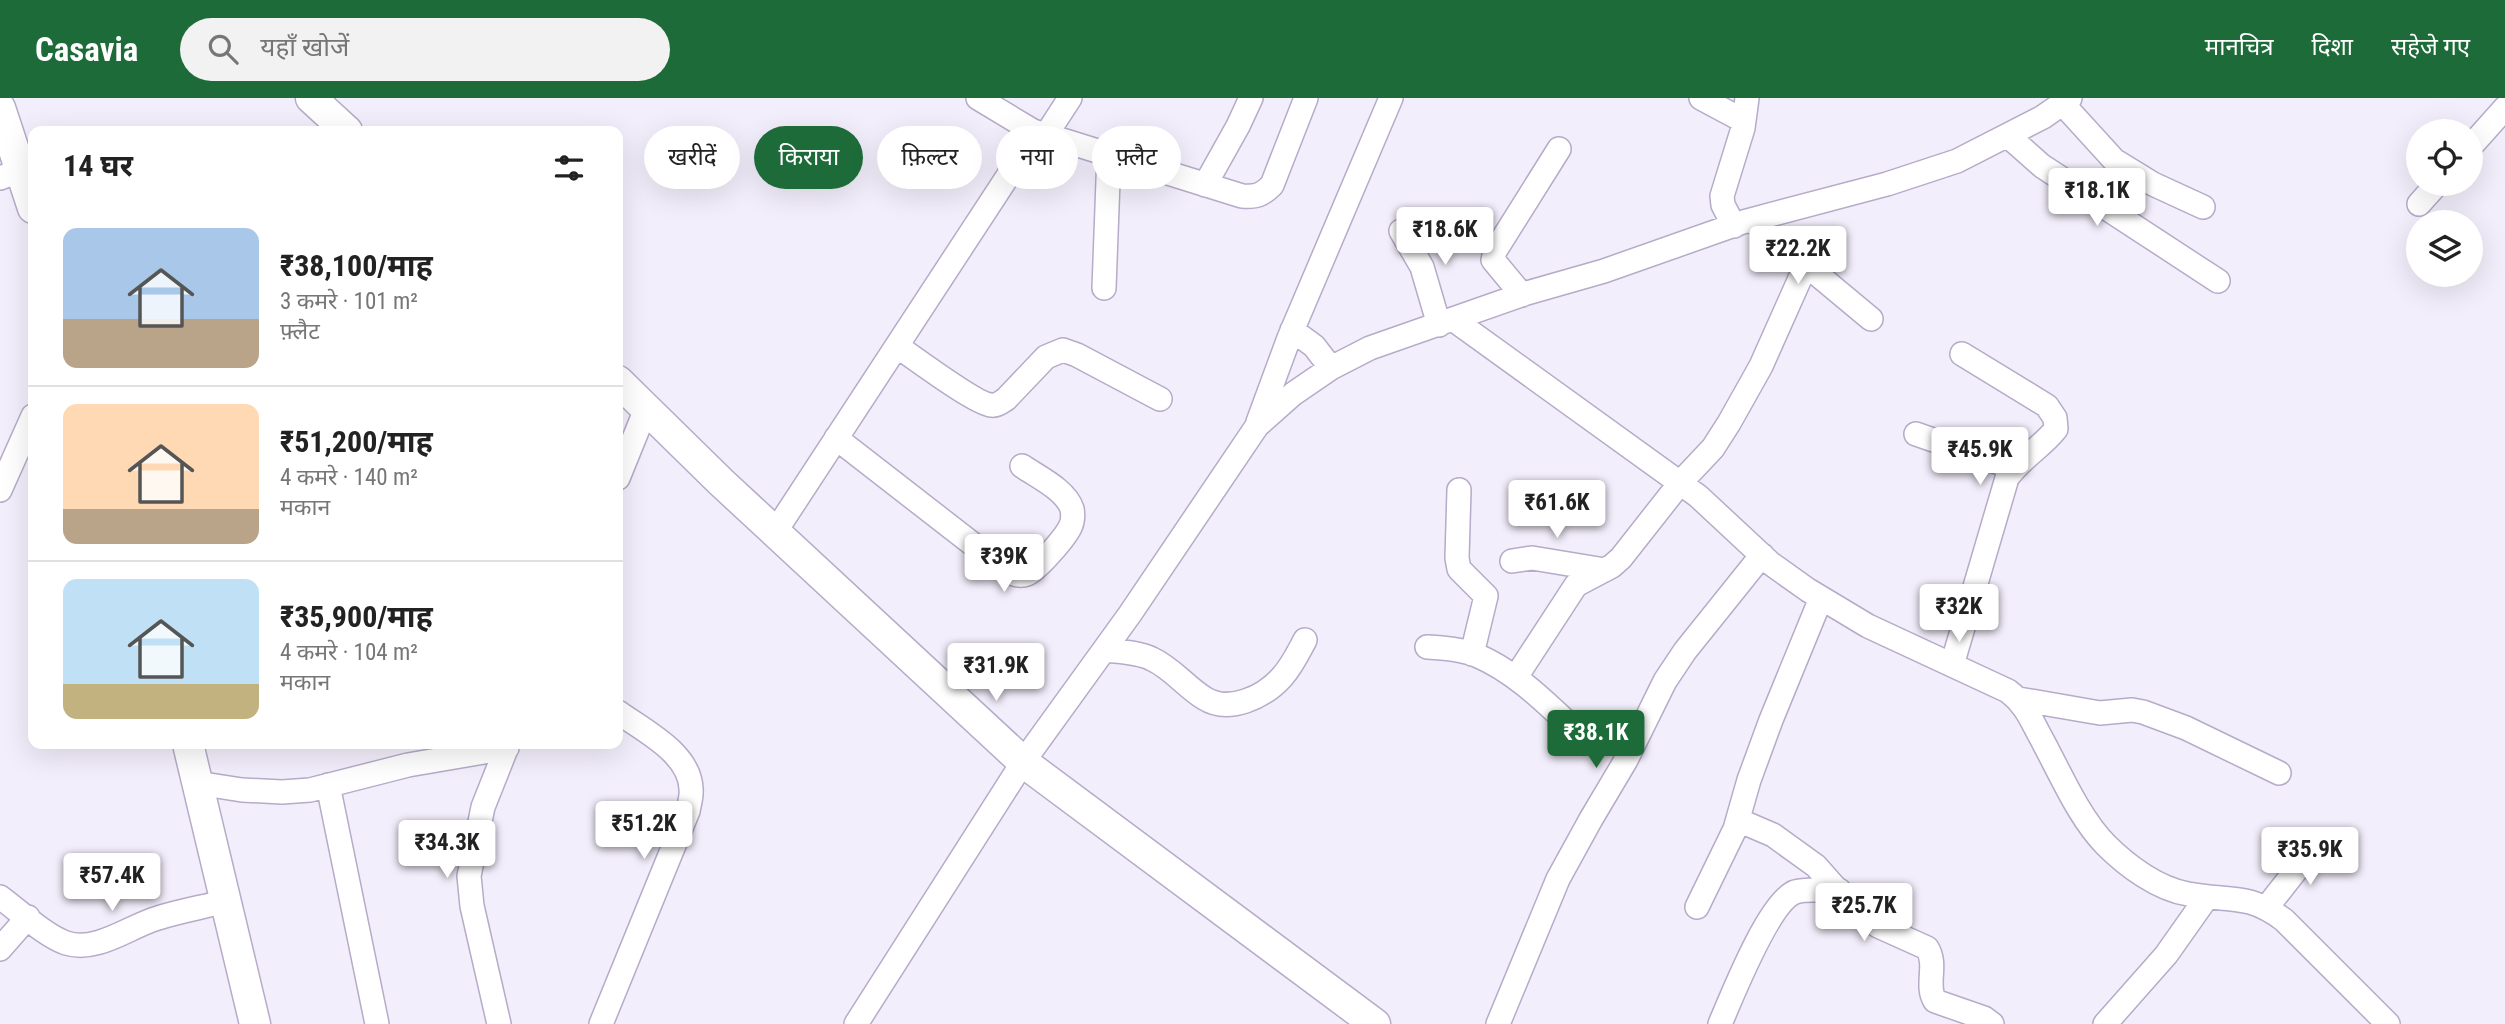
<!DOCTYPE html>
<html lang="hi">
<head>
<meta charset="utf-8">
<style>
  body { margin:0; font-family:"Roboto Condensed","Noto Sans Devanagari",sans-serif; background:#f2f2f2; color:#222; height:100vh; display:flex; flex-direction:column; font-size:26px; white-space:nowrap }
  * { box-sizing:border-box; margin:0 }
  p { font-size:23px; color:#767676 }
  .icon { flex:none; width:38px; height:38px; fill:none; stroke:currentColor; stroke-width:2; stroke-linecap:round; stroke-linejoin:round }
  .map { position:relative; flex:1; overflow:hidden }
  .side { position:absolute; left:28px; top:28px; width:595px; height:623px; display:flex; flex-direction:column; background:#fff; border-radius:14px; box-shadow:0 7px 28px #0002 }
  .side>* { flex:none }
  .guide { position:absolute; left:644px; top:28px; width:665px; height:63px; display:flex; gap:14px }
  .buttons { position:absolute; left:2406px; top:21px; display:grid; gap:14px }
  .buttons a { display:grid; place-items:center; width:77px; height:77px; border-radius:50%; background:#fff; box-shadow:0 7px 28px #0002; font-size:35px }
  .price { position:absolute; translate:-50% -60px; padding:0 16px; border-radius:7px; background:#fff; color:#222; font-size:23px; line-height:46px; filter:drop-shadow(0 2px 4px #0008) }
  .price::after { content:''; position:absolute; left:50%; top:42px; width:21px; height:16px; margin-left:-10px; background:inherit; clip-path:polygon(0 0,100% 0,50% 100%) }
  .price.current { background:#1e6b3a; color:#fff }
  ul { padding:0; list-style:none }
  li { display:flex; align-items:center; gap:21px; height:175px; padding:0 35px }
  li+li { border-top:2px solid #e0e0e0 }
  li span { display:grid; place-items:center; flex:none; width:196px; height:140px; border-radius:14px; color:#555 }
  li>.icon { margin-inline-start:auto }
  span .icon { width:84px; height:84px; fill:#fffc; stroke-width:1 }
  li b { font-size:30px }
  h2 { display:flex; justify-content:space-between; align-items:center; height:84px; padding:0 35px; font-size:30px }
  .tag { padding:0 24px; border-radius:32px; background:#fff; box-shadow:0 7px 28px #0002; font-size:24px; line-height:63px }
  .tag.current { background:#1e6b3a; color:#fff }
  header { display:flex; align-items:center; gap:42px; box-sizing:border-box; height:98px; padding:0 35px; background:#1e6b3a; color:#fff }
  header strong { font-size:33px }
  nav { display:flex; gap:38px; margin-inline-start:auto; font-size:24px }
  .search { width:490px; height:63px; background:#f2f2f2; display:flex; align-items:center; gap:18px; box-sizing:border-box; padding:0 24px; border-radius:38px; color:#767676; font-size:26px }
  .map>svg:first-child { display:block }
</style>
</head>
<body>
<header>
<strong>Casavia</strong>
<div class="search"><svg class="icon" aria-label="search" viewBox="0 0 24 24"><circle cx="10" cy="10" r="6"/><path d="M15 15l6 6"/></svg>यहाँ खोजें</div>
<nav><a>मानचित्र</a><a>दिशा</a><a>सहेजे गए</a></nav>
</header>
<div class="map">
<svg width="2505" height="926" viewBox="0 0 2505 926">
  <rect width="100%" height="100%" fill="#f3eefb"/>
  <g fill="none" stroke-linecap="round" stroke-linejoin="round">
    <defs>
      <path id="minor" d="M978,0l55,33 13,4 196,61c15,1 20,-1 30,-11l34,-87
        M1701,0l43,23
        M2062,5l52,57 39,24 50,23
        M1046,37l24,-37
        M2008,38l34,30 176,115
        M2471,48l34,-38
        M0,80l21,-8
        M1205,87l33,-59 13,-28
        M2419,106l18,-20
        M1752,122l119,99
        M1734,128l-11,-21 -1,-9 21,-68 4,-30
        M1401,133l21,36 17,58
        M1104,190l5,-134
        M1522,197l-29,-35 2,-9 64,-102
        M1454,222l244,176 72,67 38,27 60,36 140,65c16,12 22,26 31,43 19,34 39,83 67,111 21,21 52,44 82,49 41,8 59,-2 96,26l104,104
        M1292,232l22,16 17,22
        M897,248c16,11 79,58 94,59 6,1 10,-3 15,-6l40,-42 17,-7 14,5 83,44
        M1258,324l31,-84 102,-240
        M1916,336l98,34
        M836,340l170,132c7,4 13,7 21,4 10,-4 40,-38 44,-49 2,-4 2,-12 1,-16 -6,-19 -34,-32 -50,-43
        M618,380l28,-69
        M0,392l33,-74
        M1459,392l-2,68 2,11 27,27 -14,58
        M775,434l233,-356 25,-45
        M1512,463l20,-3 73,12
        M1427,549c16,1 33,2 49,8 40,17 70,48 101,77
        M1104,552c16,2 34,2 48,9 20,9 34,28 52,39 25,16 60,-1 78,-21 10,-11 16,-24 23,-37
        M1952,567l55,-187c14,-20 35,-31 49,-49l-1,-11 -8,-12 -85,-52
        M1516,579l60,-92 36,-19 9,-8 59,-75 33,-35 16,-25 32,-57 45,-101
        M2019,601l81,14 32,-3 11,2 43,16 93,45
        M197,685l45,7 40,2 28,-2 98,-25 99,-17
        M328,687l49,239
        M1738,722l35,15 43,31 31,35 31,25 49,22c11,17 -2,37 8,53l49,17 8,6
        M0,799c18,13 45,39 66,46 31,10 64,-17 92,-25 22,-7 46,-11 68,-17
        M1697,809l38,-78 14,-49 22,-60 50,-122
        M2267,809l52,-66
        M0,851l28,-32
        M499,926l-27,-118 -3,-30 14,-69 25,-63
        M601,926l87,-213c1,-6 4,-15 3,-22 -1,-36 -47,-58 -73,-77
        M856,926l167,-262 107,-148 127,-188 36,-32 38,-26 39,-20 157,-55 77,-22 139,-49 144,-38 70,-23 86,-44 27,-19
        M1498,926l60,-145 33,-60 35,-59 39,-79 20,-30 77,-96
        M1720,926c12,-28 49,-122 75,-132 12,-4 31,-1 44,-2
        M2105,926l61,-69 41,-58"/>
      <path id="major" d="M311,0l36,33
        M0,10l33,100
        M618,283l103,101 302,280 352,262
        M188,646l67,280"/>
    </defs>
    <use href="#minor" stroke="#b6abc8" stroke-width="26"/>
    <use href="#major" stroke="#b6abc8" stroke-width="33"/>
    <use href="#minor" stroke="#fff" stroke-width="23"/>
    <use href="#major" stroke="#fff" stroke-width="30"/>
  </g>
</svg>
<div class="buttons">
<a><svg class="icon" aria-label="locate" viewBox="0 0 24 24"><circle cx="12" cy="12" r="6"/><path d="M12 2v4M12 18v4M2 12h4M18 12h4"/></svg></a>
<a><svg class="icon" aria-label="layers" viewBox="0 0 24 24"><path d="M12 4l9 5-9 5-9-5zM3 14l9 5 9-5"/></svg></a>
</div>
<b class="price" style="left:2097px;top:130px">₹18.1K</b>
<b class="price" style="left:1445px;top:169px">₹18.6K</b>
<b class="price" style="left:1798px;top:188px">₹22.2K</b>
<b class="price" style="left:1980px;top:389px">₹45.9K</b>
<b class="price" style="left:1557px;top:442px">₹61.6K</b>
<b class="price" style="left:1004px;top:496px">₹39K</b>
<b class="price" style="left:1959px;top:546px">₹32K</b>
<b class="price" style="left:996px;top:605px">₹31.9K</b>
<b class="price current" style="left:1596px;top:672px">₹38.1K</b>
<b class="price" style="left:644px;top:763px">₹51.2K</b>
<b class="price" style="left:447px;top:782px">₹34.3K</b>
<b class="price" style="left:2310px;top:789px">₹35.9K</b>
<b class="price" style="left:112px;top:815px">₹57.4K</b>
<b class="price" style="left:1864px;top:845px">₹25.7K</b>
<div class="guide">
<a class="tag">खरीदें</a>
<a class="tag current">किराया</a>
<a class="tag">फ़िल्टर</a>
<a class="tag">नया</a>
<a class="tag">फ़्लैट</a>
</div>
<section class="side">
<h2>14 घर<svg class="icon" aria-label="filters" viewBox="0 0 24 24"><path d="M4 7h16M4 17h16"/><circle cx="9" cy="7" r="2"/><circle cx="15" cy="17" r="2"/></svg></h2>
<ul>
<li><span style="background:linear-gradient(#a9c7e8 65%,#b9a48a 0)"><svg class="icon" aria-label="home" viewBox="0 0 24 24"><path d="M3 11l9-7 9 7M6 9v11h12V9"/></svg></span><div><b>₹38,100/माह</b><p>3 कमरे · 101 m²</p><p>फ़्लैट</p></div></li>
<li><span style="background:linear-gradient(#ffd9b3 75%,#b9a48a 0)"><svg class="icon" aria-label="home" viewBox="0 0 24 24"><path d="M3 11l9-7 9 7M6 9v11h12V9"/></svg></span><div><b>₹51,200/माह</b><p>4 कमरे · 140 m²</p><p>मकान</p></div></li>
<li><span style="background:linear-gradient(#bfe0f5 75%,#c2b280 0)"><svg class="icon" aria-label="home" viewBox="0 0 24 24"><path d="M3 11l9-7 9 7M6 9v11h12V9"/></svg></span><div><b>₹35,900/माह</b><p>4 कमरे · 104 m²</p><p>मकान</p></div></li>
</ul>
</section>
</div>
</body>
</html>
